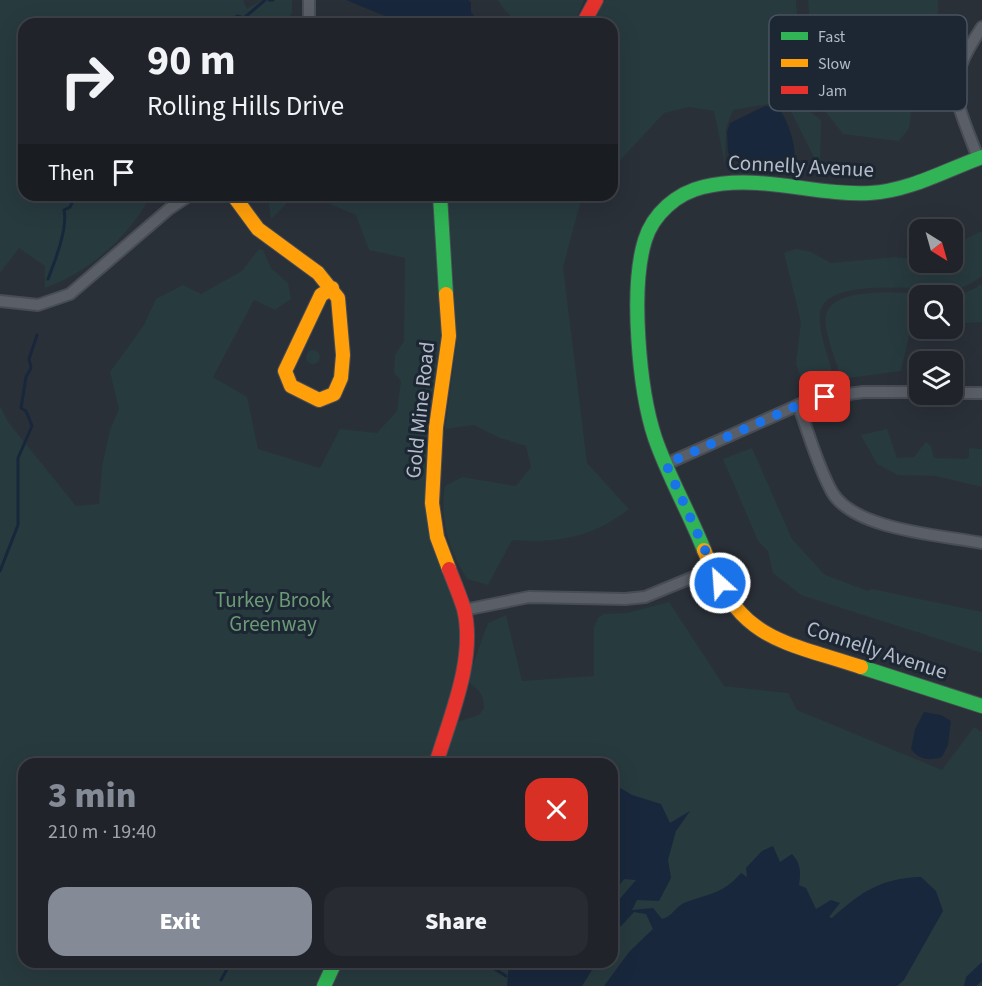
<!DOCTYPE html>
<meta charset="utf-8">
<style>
:root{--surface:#20242a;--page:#282c32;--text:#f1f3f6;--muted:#a2a4a8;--line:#3d4147;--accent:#848b96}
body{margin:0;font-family:"Source Sans 3",sans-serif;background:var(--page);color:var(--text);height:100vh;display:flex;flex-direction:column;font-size:22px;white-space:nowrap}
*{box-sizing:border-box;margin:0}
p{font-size:20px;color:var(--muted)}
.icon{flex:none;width:33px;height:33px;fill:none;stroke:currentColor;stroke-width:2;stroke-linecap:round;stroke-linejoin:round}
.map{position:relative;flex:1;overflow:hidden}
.sheet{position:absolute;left:18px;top:758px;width:600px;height:210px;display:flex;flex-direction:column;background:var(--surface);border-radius:18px;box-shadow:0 6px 24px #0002,0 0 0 2px var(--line)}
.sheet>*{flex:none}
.top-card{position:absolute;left:18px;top:18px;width:600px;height:183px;border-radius:18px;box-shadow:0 6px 24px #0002,0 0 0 2px var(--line);background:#20242a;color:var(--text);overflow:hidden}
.needle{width:39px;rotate:143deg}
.buttons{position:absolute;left:909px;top:219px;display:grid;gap:12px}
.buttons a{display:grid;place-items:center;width:54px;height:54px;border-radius:12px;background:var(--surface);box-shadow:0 6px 24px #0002,0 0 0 2px var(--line);font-size:30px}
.pin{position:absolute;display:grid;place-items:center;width:51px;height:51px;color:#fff;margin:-26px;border-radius:12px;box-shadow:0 3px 9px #0006}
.me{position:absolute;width:66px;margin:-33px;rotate:334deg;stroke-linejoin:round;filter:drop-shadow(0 0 4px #0008)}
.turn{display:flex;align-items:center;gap:21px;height:126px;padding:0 30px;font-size:27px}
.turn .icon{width:78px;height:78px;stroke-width:2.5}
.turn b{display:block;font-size:42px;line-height:51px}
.then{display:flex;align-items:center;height:57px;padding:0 30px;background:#0003;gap:12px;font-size:22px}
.round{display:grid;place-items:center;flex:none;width:63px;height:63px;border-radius:18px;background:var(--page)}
.overview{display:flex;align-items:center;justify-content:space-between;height:102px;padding:0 30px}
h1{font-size:36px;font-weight:800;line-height:45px;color:var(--accent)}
.action{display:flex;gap:12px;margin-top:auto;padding:12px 30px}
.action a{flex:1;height:69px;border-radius:18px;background:var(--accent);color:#fff;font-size:24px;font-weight:800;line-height:69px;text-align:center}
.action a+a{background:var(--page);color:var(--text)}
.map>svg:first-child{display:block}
</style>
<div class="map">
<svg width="982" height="986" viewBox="0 0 982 986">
<rect width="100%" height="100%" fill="#2a3038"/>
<g fill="#273a3e">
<path d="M0,0H243L247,9L262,0H292V12L287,24H24V195H151C130,236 88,273 45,288V266L19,248L0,273Z"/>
<path d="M498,0H584L574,24C540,24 517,33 498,0Z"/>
<path d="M605,0H796L798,32L792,36L803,82L805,108L821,120L820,169L786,101L733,110L726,128L725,165L714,111L689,107L664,113L612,169V24H592Z"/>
<path d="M808,0H938V13L918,34L908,76L884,90L911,113L909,128L899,141L843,134L822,107V80L834,74V50L824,36L811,40Z"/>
<path d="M263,195H295L271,219L268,198Z"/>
<path d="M309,195H432L445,337L428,423L429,496L459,610L460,650L457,672L432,763L24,764V962H327L316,986H0V406L8,422L76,506L99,504L102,467L110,430L119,409L110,372L144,325L156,299L183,285L201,294L242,271L259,249L263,250L271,268L288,283L291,299L275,310L254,300L213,377L247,397L258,449L320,468L340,429L377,433L397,411L401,381L394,373L395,355L404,341L405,258L369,250L356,215Z"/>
<path d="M448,195H588L580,204L563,267L587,463L629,509C594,537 556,544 512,540L488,585L467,579C449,550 439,520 445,486L462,477L516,486L531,467L526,446L500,438L474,425L445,429L457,340Z"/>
<path d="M982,231V276C973,283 964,288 953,289C926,291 823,275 820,314C818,336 831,360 834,382L805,389L796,364L801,322L784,253L796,249L811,252L831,263L896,257L919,260L920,262H952L953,245Z"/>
<path d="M982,284V322L953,324L952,296H920L919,326L911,327L901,371L841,379C837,362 823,331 826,316C832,279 931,298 956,294C966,293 974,289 982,284Z"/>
<circle cx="313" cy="357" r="7"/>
<path d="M887,429L897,458L914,457L926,442L931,446L934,458L966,459L969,457V448L982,449V487L936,476L898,475L877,464L861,435Z"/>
<path d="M752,448L792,539L825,575L868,591L872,589L982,612V653L801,595L773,573L768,551L758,541L723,459Z"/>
<path d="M669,602L724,686L788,693L797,710L942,770L974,727L982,732V986H328L340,962H612V764L443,763L454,723L479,715L484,708C484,694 478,689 467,681L488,623L506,615L522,681L594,676V627L598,618L604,614L627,613Z"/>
</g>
<g fill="#19273c">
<path d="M346,0H468L471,2V12L480,24H404Z"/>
<path d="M765,106L777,107C787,115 801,156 791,165L736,161L728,153L727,132L730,123Z"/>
<path d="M924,712L941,715L951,721L948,745L942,757C930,761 919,760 911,749L915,729Z"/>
<path d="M612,783L632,795L661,804L670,823L690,811L676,831L668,860L671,878L659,901L637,900L632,910L653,908L662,919C673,916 674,908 684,903C709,893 722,895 741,873L747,877L746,868L762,851L773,846L780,862L792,854C801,864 801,872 799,885L806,888L816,909L831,900L840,903L829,917L832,918C861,892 881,878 921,877L936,891L943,911L904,980L897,986H604L629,952L653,929L646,914L634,912L621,926L612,928V908L636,880L624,879L612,895Z"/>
<path d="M509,962H597L582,986H507Z"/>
<path d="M982,962V981L976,986H964L966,977Z"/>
</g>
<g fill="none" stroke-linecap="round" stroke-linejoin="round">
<g stroke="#19273c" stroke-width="3">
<path d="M269,0H273"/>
<path d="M202,24L209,22L214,24"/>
<path d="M229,24L237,16L244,18L265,0"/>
<path d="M20,56L24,62"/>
<path d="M48,279C55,261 68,228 64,210L70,207L76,195"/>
<path d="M0,571L18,525V458L32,426L26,411L21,408L26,377L31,368L29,359L37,335"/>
<path d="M239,962H240"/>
<path d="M484,962L506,976"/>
<path d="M221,980L231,962"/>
</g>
<defs>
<g id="street">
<path d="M309,24V0"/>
<path d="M978,158C955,96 943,86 982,27"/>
<path d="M0,301L38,305L70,294L169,209L190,195"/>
<path d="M952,393H982"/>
<path d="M798,405C809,433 817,465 832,492C854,530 941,535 982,543"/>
<path d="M666,464L812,399L863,392H920"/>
<path d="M464,610L529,597L625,599L645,597L713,569"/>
</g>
<g id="fast">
<path d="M440,195L446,294"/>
<path d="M704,550C689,512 668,476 655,438C639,390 630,288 645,240C653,214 677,193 703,187C758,173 815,196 870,193C909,191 946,170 982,157"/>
<path d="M861,667L982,706"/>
<path d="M324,986L335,962"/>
</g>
<g id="slow">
<path d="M233,195L258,229L318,273L338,298L343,355L341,378L334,394L319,400L291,386L285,371L321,295L332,288"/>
<path d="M446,294L449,336L436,427L432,503L437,537L449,569"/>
<path d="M704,550C741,641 776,639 861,667"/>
</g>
<g id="jam">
<path d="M583,24L596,0"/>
<path d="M436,764C450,717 476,659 464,609C460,596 454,582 449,569"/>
</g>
</defs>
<use href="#street" stroke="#484c55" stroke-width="14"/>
<use href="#fast" stroke="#484c55" stroke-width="16"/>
<use href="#slow" stroke="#484c55" stroke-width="16"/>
<use href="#jam" stroke="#484c55" stroke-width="16"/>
<use href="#street" stroke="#5a5e66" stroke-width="10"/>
<use href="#fast" stroke="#30b455" stroke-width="14"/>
<use href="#slow" stroke="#ff9f0a" stroke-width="14"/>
<use href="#jam" stroke="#e5322d" stroke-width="14"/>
</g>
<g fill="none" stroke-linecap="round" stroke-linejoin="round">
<path stroke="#1a73e8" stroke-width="10" stroke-dasharray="0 18" d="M720,583L666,464L812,399L825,397"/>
</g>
<g text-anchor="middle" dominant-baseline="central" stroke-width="6" stroke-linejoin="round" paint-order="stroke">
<g font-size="21" fill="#b4bcc9" stroke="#1d2633">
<text transform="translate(801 166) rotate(3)">Connelly Avenue</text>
<text transform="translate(420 410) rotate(-84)">Gold Mine Road</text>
<text transform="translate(877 650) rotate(18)">Connelly Avenue</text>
</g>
<g font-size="21" fill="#6b9a76" stroke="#1d2633">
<text x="273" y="600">Turkey Brook<tspan x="273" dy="24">Greenway</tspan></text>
</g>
</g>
<rect x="769" y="15" width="198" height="96" rx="9" fill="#1d2633" stroke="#4a5360" stroke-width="1.5"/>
<rect x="781" y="32" width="27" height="8" fill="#30b455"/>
<rect x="781" y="59" width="27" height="8" fill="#ff9f0a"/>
<rect x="781" y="86" width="27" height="8" fill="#e5322d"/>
<g font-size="16" fill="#b4bcc9">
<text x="818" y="42">Fast</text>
<text x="818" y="69">Slow</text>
<text x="818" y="96">Jam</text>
</g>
</svg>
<div class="buttons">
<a><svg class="needle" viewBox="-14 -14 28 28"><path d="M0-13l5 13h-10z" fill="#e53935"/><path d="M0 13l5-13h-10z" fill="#a2a4a8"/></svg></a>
<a><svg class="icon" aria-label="search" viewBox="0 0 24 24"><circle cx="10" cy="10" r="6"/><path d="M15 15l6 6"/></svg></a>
<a><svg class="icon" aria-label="layers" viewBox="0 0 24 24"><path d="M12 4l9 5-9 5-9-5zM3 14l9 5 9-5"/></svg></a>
</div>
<div class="pin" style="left:825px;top:397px;background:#d93025"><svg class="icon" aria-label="arrive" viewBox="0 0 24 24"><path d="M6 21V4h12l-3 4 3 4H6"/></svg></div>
<svg class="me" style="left:720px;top:583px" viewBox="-20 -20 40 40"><circle r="17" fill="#1a73e8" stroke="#fff" stroke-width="3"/><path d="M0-11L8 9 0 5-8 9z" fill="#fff"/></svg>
<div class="top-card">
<div class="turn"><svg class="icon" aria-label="right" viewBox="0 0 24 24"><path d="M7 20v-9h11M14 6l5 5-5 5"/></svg><div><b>90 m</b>Rolling Hills Drive</div></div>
<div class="then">Then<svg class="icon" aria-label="arrive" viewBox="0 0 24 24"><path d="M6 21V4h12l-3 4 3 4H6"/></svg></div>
</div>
<section class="sheet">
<div class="overview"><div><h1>3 min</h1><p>210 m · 19:40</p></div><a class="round" style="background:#d93025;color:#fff"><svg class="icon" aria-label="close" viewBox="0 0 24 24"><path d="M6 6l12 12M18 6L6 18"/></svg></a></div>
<div class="action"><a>Exit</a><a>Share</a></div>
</section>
</div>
